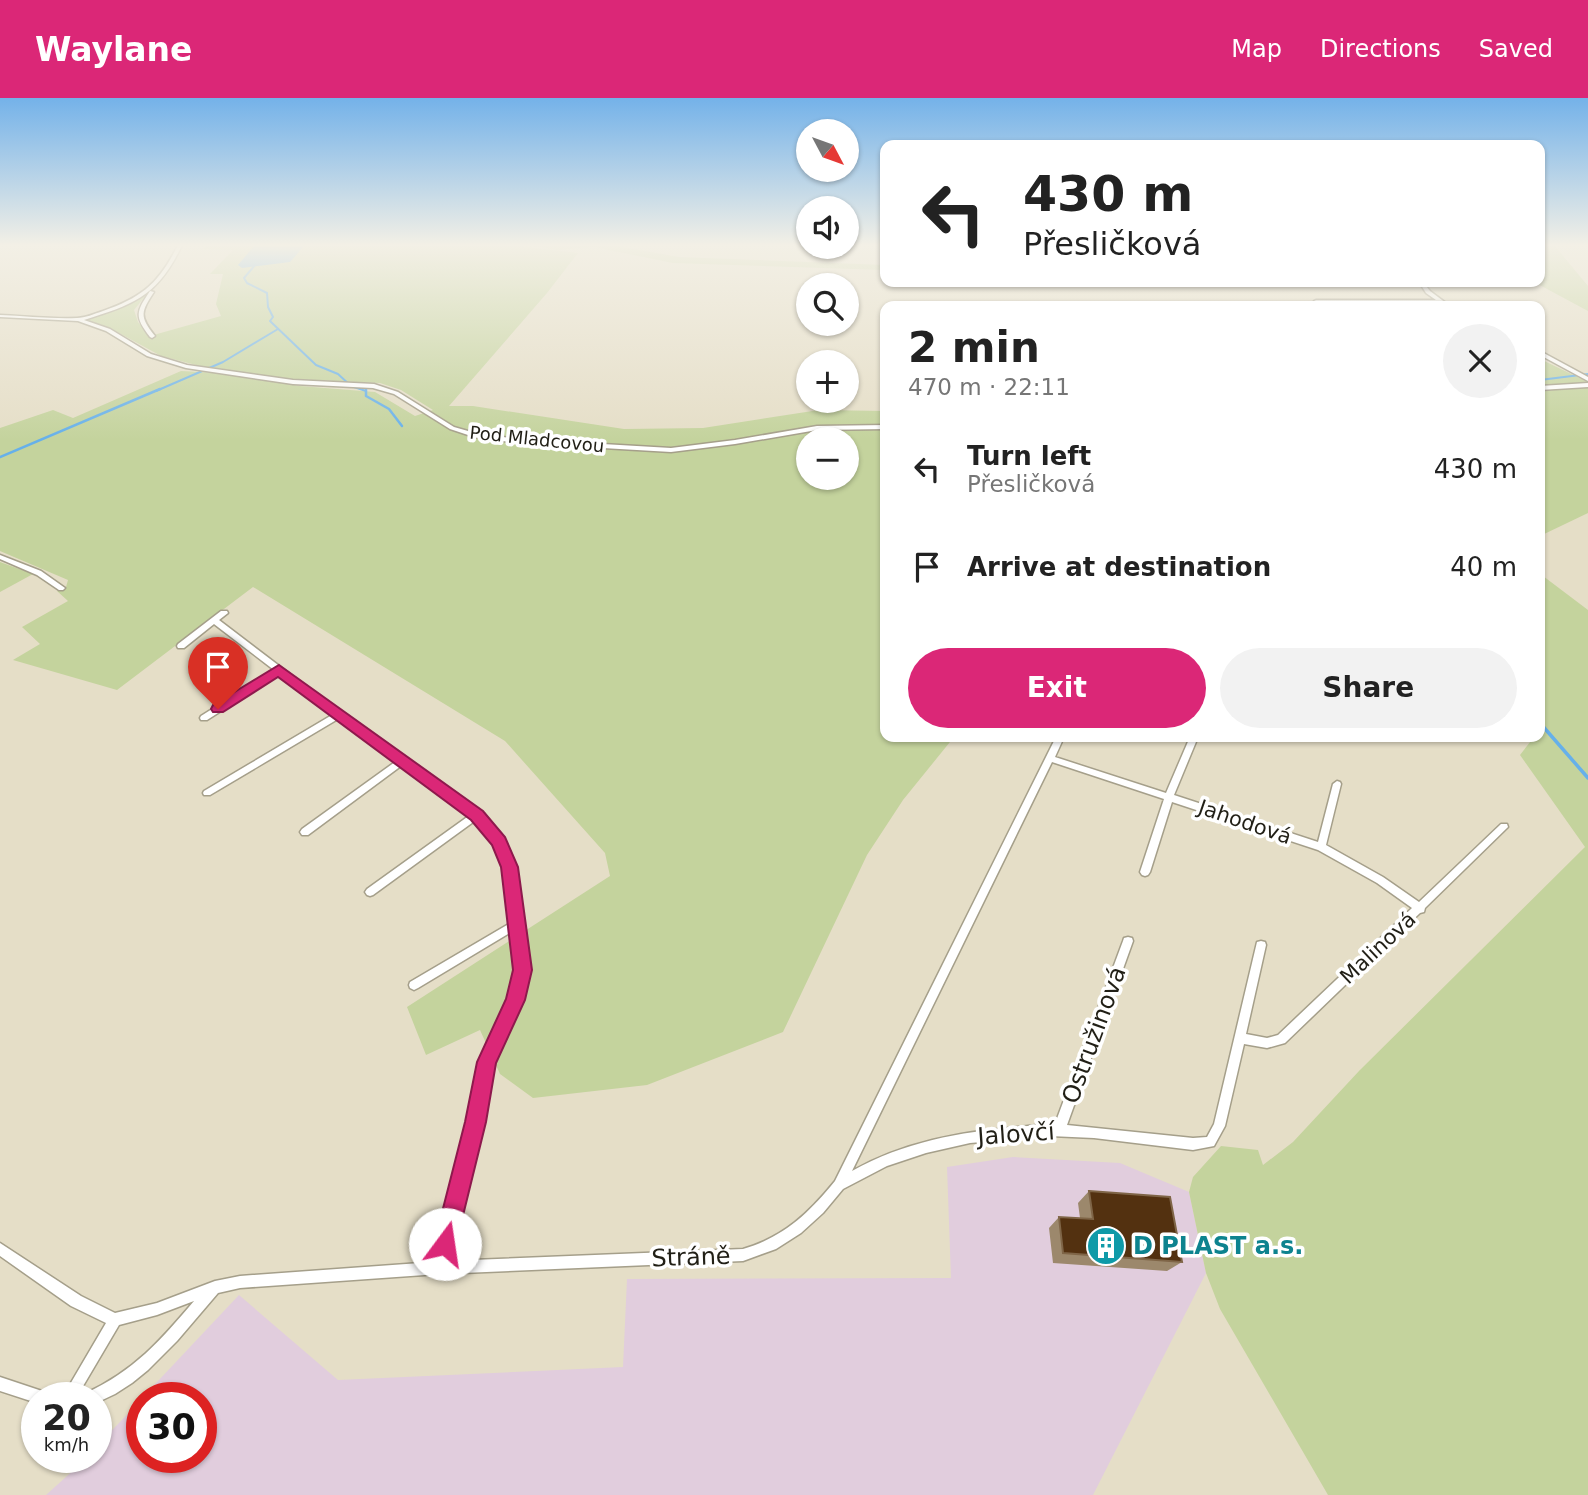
<!DOCTYPE html>
<meta charset="utf-8">
<style>
:root{--surface:#fff;--page:#f2f2f2;--text:#222;--muted:#767676;--accent:#db2777}
body{margin:0;font-family:"DejaVu Sans",sans-serif;background:var(--page);color:var(--text);height:100vh;display:flex;flex-direction:column;font-size:26px;white-space:nowrap}
*{box-sizing:border-box;margin:0}
p{font-size:23px;color:var(--muted)}
.icon{flex:none;width:38px;height:38px;fill:none;stroke:currentColor;stroke-width:2;stroke-linecap:round;stroke-linejoin:round}
.map{position:relative;flex:1;overflow:hidden}
.sheet{position:absolute;left:880px;top:203px;width:665px;height:441px;display:flex;flex-direction:column;background:var(--surface);border-radius:14px;box-shadow:0 2px 5px #0004}
.sheet>*{flex:none}
.banner{position:absolute;left:880px;top:42px;width:665px;height:147px;border-radius:14px;box-shadow:0 2px 5px #0004;background:#fff;color:var(--text);overflow:hidden}
.needle{width:46px;rotate:131deg}
.controls{position:absolute;left:796px;top:21px;display:grid;gap:14px}
.controls a{display:grid;place-items:center;width:63px;height:63px;border-radius:50%;background:var(--surface);box-shadow:0 2px 5px #0004;font-size:35px}
.speed{position:absolute;left:21px;top:1284px;display:flex;gap:14px;font-size:35px;font-weight:700;text-align:center}
.speed>*{display:grid;place-content:center;width:91px;height:91px;border-radius:50%;background:var(--surface);box-shadow:0 2px 5px #0004;line-height:1}
.speed small{font-size:18px;font-weight:400}
.speed .limit{border:10px solid #d22;background:#fff;color:#111}
.pin{position:absolute;display:grid;place-items:center;width:60px;height:60px;color:#fff;margin:-72px -30px;border-radius:50% 50% 50% 0;rotate:-45deg;box-shadow:0 0 7px #0007}
.pin .icon{rotate:45deg}
.me{position:absolute;width:77px;margin:-38px;rotate:14deg;stroke-linejoin:round;filter:drop-shadow(0 0 5px #0008)}
.turn{display:flex;align-items:center;gap:24px;height:147px;padding:0 28px;font-size:32px}
.turn .icon{width:91px;height:91px;stroke-width:2.5}
.turn b{display:block;font-size:49px;line-height:60px}
.round{display:grid;place-items:center;flex:none;width:74px;height:74px;border-radius:37px;background:var(--page)}
.overview{display:flex;align-items:center;justify-content:space-between;height:119px;padding:0 28px}
h1{font-size:42px;font-weight:700;line-height:52px}
.primary-button{display:flex;gap:14px;margin-top:auto;padding:14px 28px}
.primary-button a{flex:1;height:80px;border-radius:42px;background:var(--accent);color:#fff;font-size:28px;font-weight:700;line-height:80px;text-align:center}
.primary-button a+a{background:var(--page);color:var(--text)}
ul{padding:0;list-style:none}
li{display:flex;align-items:center;gap:21px;height:98px;padding:0 28px}
li div{flex:1}
li b{display:block;font-size:26px}
li em{font-style:normal}
header{display:flex;align-items:center;gap:42px;box-sizing:border-box;height:98px;padding:0 35px;background:var(--accent);color:#fff}
header strong{font-size:33px}
nav{display:flex;gap:38px;margin-inline-start:auto;font-size:24px}
.map>svg:first-child{display:block}
</style>
<header>
<strong>Waylane</strong>
<nav><a>Map</a><a>Directions</a><a>Saved</a></nav>
</header>
<div class="map">
<svg width="1588" height="1397" viewBox="0 0 1588 1397">
<rect width="100%" height="100%" fill="#e5dec7"/>
<path fill="#e1cddd" d="M1013,1059L1120,1065L1189,1094L1206,1175L1093,1397H46L87,1360H96V1349L142,1301V1360H201V1300H142L239,1197L338,1282L623,1269L627,1181L951,1180L947,1069Z"/>
<g fill="#c4d39d" fill-rule="evenodd">
<path d="M208,147H509L578,155L547,195L449,308H473L624,331L703,330L819,312L885,313L886,639H954L903,702L867,757L783,934L647,987L533,1000L500,976L480,932L426,957L407,909L610,778L605,755L505,643L253,489L117,592L13,562L40,546L22,529L68,503L57,493L66,489L68,482L0,453V330L53,312L73,320L181,273L220,275L300,288L375,294L415,318L433,312L401,292L380,285L288,281L204,269L161,258L110,230L87,222L147,196L134,212L138,224L150,238L221,218L216,206L223,176H210L233,152L202,151ZM808,341H847V380H808Z"/>
<path d="M526,147H611L679,159L885,167V172L673,165L594,149L557,152Z"/>
<path d="M1540,147H1554L1588,188V213L1534,184H1540Z"/>
<path d="M1540,261L1588,284V415L1540,438Z"/>
<path d="M0,464L33,476L0,494Z"/>
<path d="M1540,467L1543,478L1588,512V1397H1328L1220,1211L1206,1175L1189,1094L1193,1079L1221,1048L1258,1052L1263,1067L1293,1044L1359,973L1585,749L1520,657L1534,639H1540Z"/>
</g>
<path fill="#66b0ea" d="M255,147H305L290,164L242,170L238,167Z"/>
<g fill="none" stroke-linecap="round" stroke-linejoin="round">
<g stroke="#66b0ea" stroke-width="2">
<path d="M256,166L244,180L247,185L267,195L268,209L273,219L270,223L316,267L338,276L351,288L366,293"/>
<path d="M1540,282L1588,276"/>
<path d="M156,293L223,264L278,231"/>
</g>
<g stroke="#66b0ea" stroke-width="2.5">
<path d="M366,291V298L389,311L402,328"/>
<path d="M0,359L160,291"/>
</g>
<path stroke="#66b0ea" stroke-width="3.5" d="M1540,625L1588,680"/>
<defs>
<g id="minor">
<path d="M178,147H182C158,198 135,206 84,222L110,231L151,256L187,267L293,282L374,286L398,294L454,329L475,335L517,341L671,350L735,342L817,328L886,327V331L817,332L735,346L671,354L517,345L474,339L450,331L394,296L373,290L293,286L186,270L147,258L106,233L78,223L0,219V217C25,218 51,221 77,220C85,220 94,216 103,213C143,199 159,185 178,147Z"/>
<path d="M1419,184H1423L1430,193L1450,208H1445L1440,204H1316L1314,203L1316,202H1436L1426,195Z"/>
<path d="M150,193L154,194C141,214 139,218 155,238L152,240L150,239C134,218 136,214 150,193Z"/>
<path d="M1540,253L1588,279V283L1540,257Z"/>
<path d="M1588,285V289L1540,292V288Z"/>
<path d="M0,457L41,473L65,490L63,492H59L37,477L0,461Z"/>
<path d="M221,513H227L228,515L219,522L378,643L480,715L502,741L515,769L528,872L521,902L491,965L482,1024L447,1163L743,1151C784,1139 809,1115 835,1083L1056,639H1064L1055,659L1166,695L1190,639H1198L1174,697L1318,744L1333,686L1337,683L1340,684L1341,686L1326,747L1383,779L1419,804L1501,726H1507L1508,729L1425,810L1424,814L1420,815L1285,945L1267,950L1244,946L1225,1028L1214,1048L1193,1052L1094,1040L1050,1038L970,1045L926,1055L887,1068L843,1091L823,1115L801,1135L776,1151L743,1163L439,1176L240,1190L218,1195L177,1243L148,1272L132,1285L115,1296L96,1305V1300H84L86,1295C134,1273 161,1242 194,1203L157,1217L119,1227L76,1300H62L106,1225L71,1208L0,1158V1145L81,1198L115,1215L157,1205L215,1183L240,1178L434,1164L470,1024L481,964L511,901L518,872L513,833L418,890L414,892L410,890L409,887L410,884L512,824L505,769L495,746L476,722L373,797L370,798L367,797L365,794L367,791L470,717L401,668L308,737H302L300,734L302,731L395,664L338,621L210,697H204L203,695L204,693L332,617L279,576L207,622H201L200,620L201,618L274,572L214,526L184,550H178L177,548L178,546ZM1052,664L1164,701L1140,774L1142,777L1145,778L1148,777L1150,774L1172,704L1318,752L1377,785L1412,810L1278,937L1267,940L1246,936L1266,847L1265,844L1261,843L1257,844L1214,1026L1207,1039L1193,1040L1067,1027L1133,843L1132,840L1128,839L1124,840L1123,843L1055,1026C1043,1026 1030,1028 1018,1029C959,1034 904,1044 852,1073Z"/>
<path d="M0,1279L48,1295L50,1300H37V1305L0,1293Z"/>
</g>
</defs>
<use href="#minor" stroke="#a59f8a" stroke-width="3"/>
<use href="#minor" fill="#fff" fill-rule="evenodd"/>
</g>
<path fill="#9c886c" d="M1089,1093L1182,1164L1167,1173L1053,1165L1049,1130L1059,1119L1080,1120L1078,1105Z"/>
<path fill="#533110" stroke="#7f6547" stroke-width="2" d="M1089,1093L1170,1099L1182,1164L1063,1155L1059,1119L1093,1121Z"/>
<linearGradient id="sky" x2="0" y2="1"><stop stop-color="#74b2e9"/><stop offset="0.43" stop-color="#f3f0e6"/><stop offset="1" stop-color="#f3f0e6" stop-opacity="0"/></linearGradient>
<rect width="1588" height="342" fill="url(#sky)"/>
<path fill="#db2777" stroke="#8e194d" stroke-width="2" d="M279,567L483,713L505,739L518,769L532,872L525,902L496,965L486,1024L456,1146L453,1154L445,1157L437,1154L434,1146L465,1024L477,964L506,901L513,872L501,769L492,747L471,722L278,579L223,614H213L211,611L213,607Z"/>
<defs>
<symbol id="building-disc" viewBox="-11 -11 22 22"><circle r="9.5" fill="#0f9aa8" stroke="#fff"/><path d="M-4-6H4V6H1V3H-1V6H-4ZM-2.5-4.3h1.7v1.8h-1.7ZM.8-4.3h1.7v1.8H.8ZM-2.5-1h1.7V.8h-1.7ZM.8-1h1.7V.8H.8Z" fill="#fff"/></symbol>
</defs>
<g fill-rule="evenodd">
<use href="#building-disc" x="1084" y="1126" width="44" height="44"/>
</g>
<g text-anchor="middle" dominant-baseline="central" stroke-width="7" stroke-linejoin="round" paint-order="stroke">
<g font-size="18" fill="#211f16" stroke="#fff">
<text transform="translate(537 341) rotate(6)">Pod Mladcovou</text>
</g>
<g font-size="21" fill="#211f16" stroke="#fff">
<text transform="translate(1245 724) rotate(19)">Jahodová</text>
<text transform="translate(1378 850) rotate(-43)">Malinová</text>
</g>
<g font-size="24" fill="#211f16" stroke="#fff">
<text transform="translate(1094 937) rotate(-70)">Ostružinová</text>
<text transform="translate(1016 1036) rotate(-4)">Jalovčí</text>
<text transform="translate(691 1159) rotate(-2)">Stráně</text>
</g>
<g font-size="24" font-weight="bold" fill="#0d838f" stroke="#fff" text-anchor="start">
<text x="1133" y="1148">D PLAST a.s.</text>
</g>
</g>
</svg>
<div class="controls">
<a><svg class="needle" viewBox="-14 -14 28 28"><path d="M0-13l5 13h-10z" fill="#e53935"/><path d="M0 13l5-13h-10z" fill="#767676"/></svg></a>
<a><svg class="icon" aria-label="sound" viewBox="0 0 24 24"><path d="M4 9h4l5-4v14l-5-4H4zM17 9q2 3 0 6"/></svg></a>
<a><svg class="icon" aria-label="search" viewBox="0 0 24 24"><circle cx="10" cy="10" r="6"/><path d="M15 15l6 6"/></svg></a>
<a>+</a>
<a>−</a>
</div>
<div class="speed"><div>20<small>km/h</small></div><div class="limit">30</div></div>
<div class="pin" style="left:218px;top:611px;background:#d93025"><svg class="icon" aria-label="arrive" viewBox="0 0 24 24"><path d="M6 21V4h12l-3 4 3 4H6"/></svg></div>
<svg class="me" style="left:445px;top:1146px" viewBox="-20 -20 40 40"><circle r="19" fill="#fff"/><path d="M0-13L10 11 0 6-10 11z" fill="#db2777"/></svg>
<div class="banner">
<div class="turn"><svg class="icon" aria-label="left" viewBox="0 0 24 24"><path d="M17 20v-9H6M10 6l-5 5 5 5"/></svg><div><b>430 m</b>Přesličková</div></div>
</div>
<section class="sheet">
<div class="overview"><div><h1>2 min</h1><p>470 m · 22:11</p></div><a class="round"><svg class="icon" aria-label="close" viewBox="0 0 24 24"><path d="M6 6l12 12M18 6L6 18"/></svg></a></div>
<ul>
<li><svg class="icon" aria-label="left" viewBox="0 0 24 24"><path d="M17 20v-9H6M10 6l-5 5 5 5"/></svg><div><b>Turn left</b><p>Přesličková</p></div><em>430 m</em></li>
<li><svg class="icon" aria-label="arrive" viewBox="0 0 24 24"><path d="M6 21V4h12l-3 4 3 4H6"/></svg><div><b>Arrive at destination</b></div><em>40 m</em></li>
</ul>
<div class="primary-button"><a>Exit</a><a>Share</a></div>
</section>
</div>
